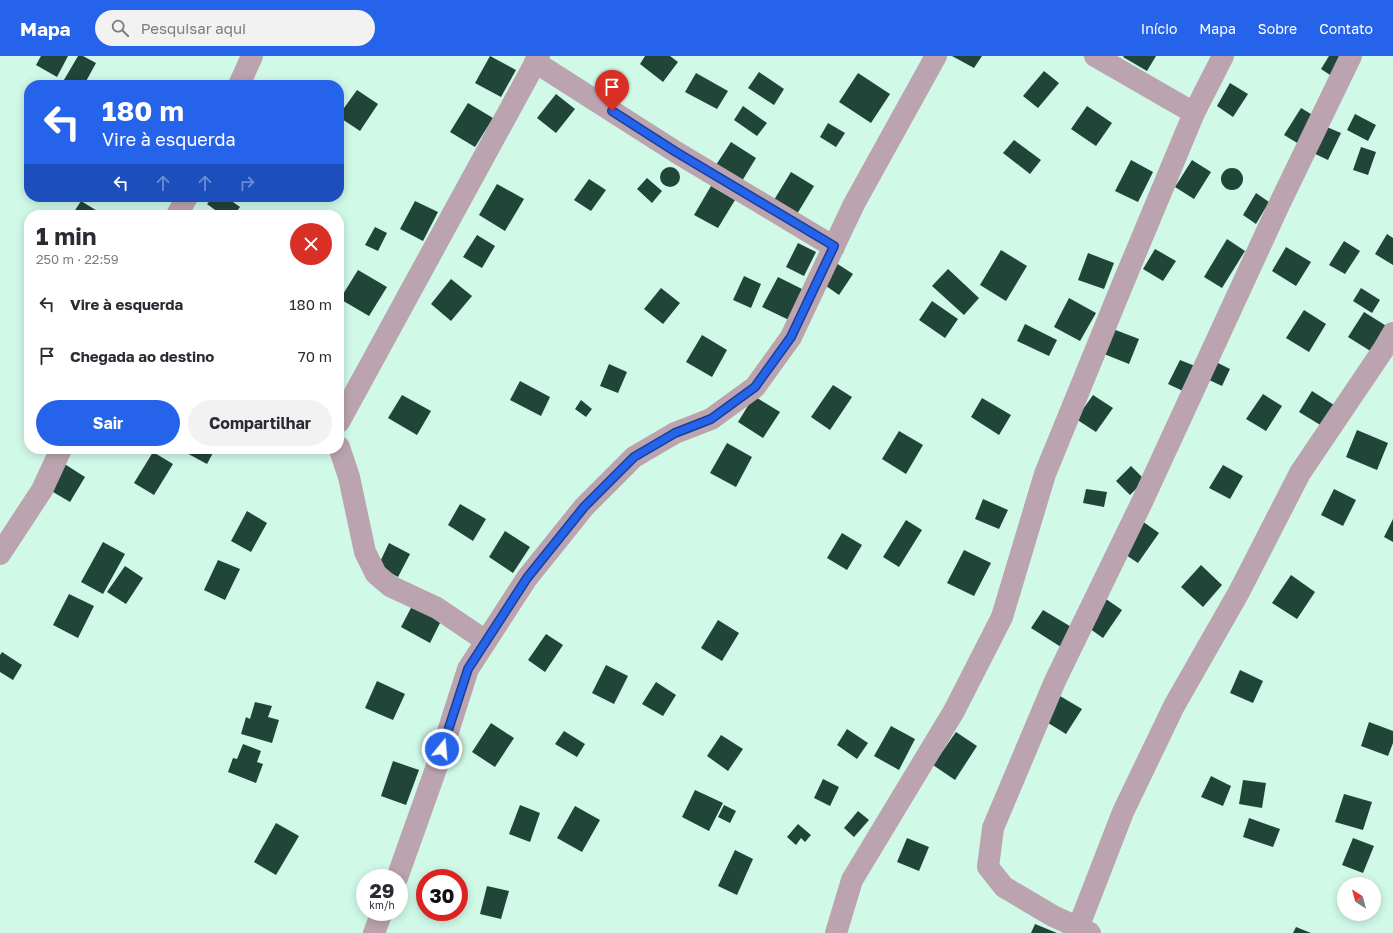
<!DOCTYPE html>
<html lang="pt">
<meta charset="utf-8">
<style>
:root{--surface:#fff;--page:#f2f2f3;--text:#2b2b33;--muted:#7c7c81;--accent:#2563eb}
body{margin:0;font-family:"Golos Text",sans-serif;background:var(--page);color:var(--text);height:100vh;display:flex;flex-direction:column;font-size:15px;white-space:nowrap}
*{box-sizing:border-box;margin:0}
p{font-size:13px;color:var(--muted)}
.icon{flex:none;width:22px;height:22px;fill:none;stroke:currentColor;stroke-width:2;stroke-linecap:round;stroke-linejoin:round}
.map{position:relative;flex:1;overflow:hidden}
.details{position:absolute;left:24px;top:154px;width:320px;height:244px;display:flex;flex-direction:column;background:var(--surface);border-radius:16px;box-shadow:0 2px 10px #0003}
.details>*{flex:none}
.banner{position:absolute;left:24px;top:24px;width:320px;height:122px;border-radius:16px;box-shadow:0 2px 10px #0003;background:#2563eb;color:#fff;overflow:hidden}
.needle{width:26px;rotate:324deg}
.controls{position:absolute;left:1337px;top:821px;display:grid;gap:8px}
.controls a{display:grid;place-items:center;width:44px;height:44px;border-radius:50%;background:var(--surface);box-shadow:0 2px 10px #0003;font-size:20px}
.speed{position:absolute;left:356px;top:813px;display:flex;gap:8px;font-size:20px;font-weight:700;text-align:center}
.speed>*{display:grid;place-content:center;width:52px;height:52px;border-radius:50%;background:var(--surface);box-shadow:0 2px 10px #0003;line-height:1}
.speed small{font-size:10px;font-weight:400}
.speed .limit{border:6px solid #d22;background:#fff;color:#111}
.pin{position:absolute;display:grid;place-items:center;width:34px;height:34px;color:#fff;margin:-41px -17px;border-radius:50% 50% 50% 0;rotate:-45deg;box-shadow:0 0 4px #0007}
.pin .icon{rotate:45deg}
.me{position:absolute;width:44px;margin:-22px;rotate:17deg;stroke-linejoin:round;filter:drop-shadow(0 0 3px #0008)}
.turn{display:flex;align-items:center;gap:14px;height:84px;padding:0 12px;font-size:18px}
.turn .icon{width:52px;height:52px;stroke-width:2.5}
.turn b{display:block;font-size:28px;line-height:34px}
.lanes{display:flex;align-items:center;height:38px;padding:0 12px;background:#0003;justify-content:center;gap:20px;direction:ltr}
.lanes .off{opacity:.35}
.round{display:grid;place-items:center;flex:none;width:42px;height:42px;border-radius:21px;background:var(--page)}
.overview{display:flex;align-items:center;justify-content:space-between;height:68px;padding:0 12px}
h1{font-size:24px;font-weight:700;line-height:30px}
.action{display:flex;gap:8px;margin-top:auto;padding:8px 12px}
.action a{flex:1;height:46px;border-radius:24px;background:var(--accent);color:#fff;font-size:16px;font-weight:700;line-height:46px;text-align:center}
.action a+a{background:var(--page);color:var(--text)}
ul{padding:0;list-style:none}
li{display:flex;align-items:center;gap:12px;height:52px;padding:0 12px}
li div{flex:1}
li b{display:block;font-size:15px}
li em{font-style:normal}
header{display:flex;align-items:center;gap:24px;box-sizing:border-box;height:56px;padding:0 20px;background:var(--accent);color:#fff}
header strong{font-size:19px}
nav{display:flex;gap:22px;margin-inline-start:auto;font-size:14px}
.search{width:280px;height:36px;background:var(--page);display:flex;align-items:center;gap:10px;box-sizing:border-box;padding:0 14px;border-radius:22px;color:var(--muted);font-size:15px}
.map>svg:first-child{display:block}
</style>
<header>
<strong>Mapa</strong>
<div class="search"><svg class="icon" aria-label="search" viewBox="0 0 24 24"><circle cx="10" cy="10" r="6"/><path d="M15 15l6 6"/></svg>Pesquisar aqui</div>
<nav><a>Início</a><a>Mapa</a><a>Sobre</a><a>Contato</a></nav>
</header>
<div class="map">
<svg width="1393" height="877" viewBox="0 0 1393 877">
<rect width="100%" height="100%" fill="#d0f9e8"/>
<g fill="#224539">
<path d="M41,0H68L57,21L36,9Z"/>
<path d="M78,0H83L96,7L84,29H61Z"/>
<path d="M490,0L516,14L501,41L475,27Z"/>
<path d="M645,0H670L678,6L663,26L640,8Z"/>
<path d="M952,0H982L974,12Z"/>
<path d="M1124,0H1156L1147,15L1123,1Z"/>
<path d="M1329,0H1343L1330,19L1321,13Z"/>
<path d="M1044,15L1059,27L1038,52L1023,40Z"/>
<path d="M759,16L784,33L774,49L748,32Z"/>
<path d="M696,17L728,35L717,53L685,36Z"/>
<path d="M858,17L890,38L871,67L839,46Z"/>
<path d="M1230,27L1248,38L1233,61L1217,50Z"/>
<path d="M357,34L378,48L360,75L339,61V59Z"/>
<path d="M556,38L575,53L556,77L537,62Z"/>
<path d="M468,47L493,62L475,91L450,76Z"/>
<path d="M743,50L767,67L757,80L734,64Z"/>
<path d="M1087,50L1112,67L1096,90L1071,73Z"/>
<path d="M1301,52L1316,61L1299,88L1284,79Z"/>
<path d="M1355,58L1376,69L1368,85L1347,74Z"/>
<path d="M828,67L845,77L836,91L820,81Z"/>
<path d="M1322,69L1341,77L1328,104L1309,95Z"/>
<path d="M1014,84L1041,104L1030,118L1003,97Z"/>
<path d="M731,86L756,102L742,125L716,109Z"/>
<path d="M1361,91L1376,96L1368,119L1353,114Z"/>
<path d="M1131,104L1153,116L1138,146L1115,135Z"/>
<path d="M1192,104L1211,116L1194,143L1175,131Z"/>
<circle cx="670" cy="121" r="10"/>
<circle cx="1232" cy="123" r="11"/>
<path d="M791,116L814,130L797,158L774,144Z"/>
<path d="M647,122L662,135L652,147L637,133Z"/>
<path d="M589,123L606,134L591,155L574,144Z"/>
<path d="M497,128L524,143L505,175L479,159Z"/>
<path d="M711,130L735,144L718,172L694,159Z"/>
<path d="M1256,137L1269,146L1256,168L1243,159Z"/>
<path d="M213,141H226L240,151L234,159H222L207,148Z"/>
<path d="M81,145L104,159H72Z"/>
<path d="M415,145L438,156L423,185L400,173Z"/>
<path d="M375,171L387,177L378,195L365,189Z"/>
<path d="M1387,178L1393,182V209L1375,198Z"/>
<path d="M477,179L495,190L482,212L463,201Z"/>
<path d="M1227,183L1245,195L1222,232L1204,221Z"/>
<path d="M1344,185L1360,195L1345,218L1329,209Z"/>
<path d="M798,187L816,196L804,220L786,211Z"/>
<path d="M1286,191L1311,206L1296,230L1272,215Z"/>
<path d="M1155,193L1176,205L1163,225L1143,213Z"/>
<path d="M1001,194L1027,210L1006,245L980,229Z"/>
<path d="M1088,197L1114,207L1104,233L1078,224Z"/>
<path d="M833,205L853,218L839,239L819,225Z"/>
<path d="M948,213L979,242L964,259L932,230Z"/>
<path d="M358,214L387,231L369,260L340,243Z"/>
<path d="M744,220L761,228L751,252L733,244Z"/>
<path d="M778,221L806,235L791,265L762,251Z"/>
<path d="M451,223L472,240L451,265L431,248Z"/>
<path d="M661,232L680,247L663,268L644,253Z"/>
<path d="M1361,232L1380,244L1372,257L1353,245Z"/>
<path d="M1069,242L1096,257L1080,285L1054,271Z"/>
<path d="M932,245L958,263L945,282L919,264Z"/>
<path d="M1304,254L1326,268L1309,296L1286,282Z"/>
<path d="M1364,256L1388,271L1372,296L1348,281Z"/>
<path d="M1025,268L1057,284L1049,300L1017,285Z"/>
<path d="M1113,273L1139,283L1129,308L1104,298Z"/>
<path d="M702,279L727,294L712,321L686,306Z"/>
<path d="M1180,304L1195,310L1183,335L1168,328Z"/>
<path d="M1216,306L1230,313L1222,330L1207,323Z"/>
<path d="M609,308L627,316L618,337L600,330Z"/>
<path d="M520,325L550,341L541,360L510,344Z"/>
<path d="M833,329L852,341L830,374L811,361Z"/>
<path d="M1312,335L1334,349L1322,370L1299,356Z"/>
<path d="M1263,338L1282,350L1266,375L1246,363Z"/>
<path d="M402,339L431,355L417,379L388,362Z"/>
<path d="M1093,339L1113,352L1096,376L1076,363Z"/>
<path d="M754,340L780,356L763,382L738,366Z"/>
<path d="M982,342L1011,359L999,379L971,361Z"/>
<path d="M581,344L592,353L586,361L575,353Z"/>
<path d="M1357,374L1388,387L1377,414L1346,401Z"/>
<path d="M899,375L923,389L906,418L882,403Z"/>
<path d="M727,387L752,401L736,431L710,417Z"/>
<path d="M182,393H215L207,408L181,394Z"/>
<path d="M153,396L173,408L154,439L134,427Z"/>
<path d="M63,407L85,421L70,446L48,433Z"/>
<path d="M1223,409L1243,420L1230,443L1209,432Z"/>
<path d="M1131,410L1145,424L1130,439L1116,425Z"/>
<path d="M1086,433L1107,436L1104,451L1083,447Z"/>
<path d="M1334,433L1356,444L1343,470L1321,459Z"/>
<path d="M983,443L1008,454L999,473L975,463Z"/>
<path d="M460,448L486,463L473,485L448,469Z"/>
<path d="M247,455L267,467L251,496L231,485Z"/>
<path d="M1393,463V486L1384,481Z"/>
<path d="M906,464L922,474L899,511L883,501Z"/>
<path d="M1142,465L1159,477L1138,507L1120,495Z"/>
<path d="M505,475L530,491L513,517L489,501Z"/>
<path d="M842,477L862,489L847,514L827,502Z"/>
<path d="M103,486L125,498L103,538L81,526Z"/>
<path d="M389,487L410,498L398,521L378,510Z"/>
<path d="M964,494L991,507L974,540L947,527Z"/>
<path d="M218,504L240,513L225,544L204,534Z"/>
<path d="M1201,509L1222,529L1203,551L1181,531Z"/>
<path d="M125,510L143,522L126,548L107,536Z"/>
<path d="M1291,519L1315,536L1297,563L1272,547Z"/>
<path d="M69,538L94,550L78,582L53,569Z"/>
<path d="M1106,543L1122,554L1103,582L1086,570Z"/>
<path d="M412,550L441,565L430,587L401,571Z"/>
<path d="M1043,554L1073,572L1061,591L1031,572Z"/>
<path d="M718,564L739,577L722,605L701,592Z"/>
<path d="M546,578L563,589L545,616L528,604Z"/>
<path d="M2,596L22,609L13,624L0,616V599Z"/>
<path d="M606,609L628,620L614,648L592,637Z"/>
<path d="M1240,614L1263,625L1253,647L1230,637Z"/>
<path d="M377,625L405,638L393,664L365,652Z"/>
<path d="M656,626L676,639L663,660L642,648Z"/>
<path d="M1060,640L1082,653L1066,678L1045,665Z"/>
<path d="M255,646L272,650L268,661L279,664L272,687L241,678L246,661L250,663Z"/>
<path d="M1369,666L1393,675V687L1388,700L1361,690Z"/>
<path d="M491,667L514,682L495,711L472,696Z"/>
<path d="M891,670L915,683L899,714L874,700Z"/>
<path d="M847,673L868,687L857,703L837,689Z"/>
<path d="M564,675L585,688L577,701L555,688Z"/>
<path d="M956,676L977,690L955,724L933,709Z"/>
<path d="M721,679L743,693L728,715L707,700Z"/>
<path d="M243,688L261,695L257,706L263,708L256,727L228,716L233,702L237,703Z"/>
<path d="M393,705L419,714L406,749L381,740Z"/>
<path d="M1211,720L1231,730L1223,750L1201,741Z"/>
<path d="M823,723L839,731L830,750L814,742Z"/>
<path d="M1243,724L1266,727L1262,752L1239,748Z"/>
<path d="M695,734L723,747L709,775L682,761Z"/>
<path d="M1344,738L1372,746L1363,774L1335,766Z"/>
<path d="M520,749L540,757L530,786L509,778Z"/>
<path d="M724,749L736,755L730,767L718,761Z"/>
<path d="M575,750L600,764L582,796L557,782Z"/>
<path d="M858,755L869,764L854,781L844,772Z"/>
<path d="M1249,762L1280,773L1273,791L1243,781Z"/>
<path d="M276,767L299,780L276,819L254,806Z"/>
<path d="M798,768L811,779L805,786L801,782L796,789L787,781Z"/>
<path d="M907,782L929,791L919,815L897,806Z"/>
<path d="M1353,782L1374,790L1363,817L1342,809Z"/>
<path d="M735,794L753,803L737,839L718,830Z"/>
<path d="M487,830L509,835L501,863L480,858Z"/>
<path d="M1035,868L1057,877H1031Z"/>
<path d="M1296,871L1311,877H1293Z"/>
</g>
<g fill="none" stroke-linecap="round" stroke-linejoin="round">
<g stroke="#bba4af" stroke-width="22">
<path d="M1095,0L1194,57"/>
<path d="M535,6L676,96L834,191"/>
<path d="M239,29L252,0"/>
<path d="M177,159L187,141"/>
<path d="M339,366L539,0"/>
<path d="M339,391L349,421L365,496L376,518L390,530L437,552L486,585"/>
<path d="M0,498L42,434L61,393"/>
<path d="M397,822L438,707L468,613L527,522L584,451L634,401L675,377L711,363L755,331L791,281L854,148L936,0"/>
<path d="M1078,872L1123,756L1174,650L1239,536L1300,417L1383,294L1393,277"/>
<path d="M374,877L382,856"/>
<path d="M836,877L852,824L954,655L1002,561L1045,418L1121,232L1194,57L1223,0"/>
<path d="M1090,877L1053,860L1004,831L988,811L993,772L1055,625L1142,446L1279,149L1351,0"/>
</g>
</g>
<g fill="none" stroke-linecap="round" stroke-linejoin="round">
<defs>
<path id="route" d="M442,693L468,613L527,522L584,451L634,401L675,377L711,363L755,331L791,281L834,190L676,96L612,55"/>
</defs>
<use href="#route" stroke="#184099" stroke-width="10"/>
<use href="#route" stroke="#2563eb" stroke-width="7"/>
</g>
</svg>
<div class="controls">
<a><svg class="needle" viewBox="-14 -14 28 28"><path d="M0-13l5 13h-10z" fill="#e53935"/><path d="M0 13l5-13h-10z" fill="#7c7c81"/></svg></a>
</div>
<div class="speed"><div>29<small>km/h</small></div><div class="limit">30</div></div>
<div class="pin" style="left:612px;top:55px;background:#d93025"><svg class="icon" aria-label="arrive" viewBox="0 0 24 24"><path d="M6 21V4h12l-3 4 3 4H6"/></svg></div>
<svg class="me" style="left:442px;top:693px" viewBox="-20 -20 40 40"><circle r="17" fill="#2563eb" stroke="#fff" stroke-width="3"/><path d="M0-11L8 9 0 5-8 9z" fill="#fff"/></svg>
<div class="banner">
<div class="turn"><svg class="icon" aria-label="left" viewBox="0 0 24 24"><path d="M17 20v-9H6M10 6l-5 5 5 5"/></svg><div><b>180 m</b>Vire à esquerda</div></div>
<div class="lanes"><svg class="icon" aria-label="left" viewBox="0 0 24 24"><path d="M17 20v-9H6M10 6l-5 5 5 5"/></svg><svg class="icon off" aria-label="ahead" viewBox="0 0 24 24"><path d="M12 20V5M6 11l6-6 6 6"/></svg><svg class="icon off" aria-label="ahead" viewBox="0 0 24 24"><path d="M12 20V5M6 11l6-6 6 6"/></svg><svg class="icon off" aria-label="right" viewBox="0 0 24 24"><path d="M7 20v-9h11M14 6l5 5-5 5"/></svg></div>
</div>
<section class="details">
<div class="overview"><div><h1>1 min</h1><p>250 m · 22:59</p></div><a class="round" style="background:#d93025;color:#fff"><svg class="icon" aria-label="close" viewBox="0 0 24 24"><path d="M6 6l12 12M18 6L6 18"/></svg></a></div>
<ul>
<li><svg class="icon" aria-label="left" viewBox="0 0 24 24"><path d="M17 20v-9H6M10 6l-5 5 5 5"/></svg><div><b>Vire à esquerda</b></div><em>180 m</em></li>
<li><svg class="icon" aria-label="arrive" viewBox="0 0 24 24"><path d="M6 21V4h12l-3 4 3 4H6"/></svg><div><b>Chegada ao destino</b></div><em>70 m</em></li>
</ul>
<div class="action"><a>Sair</a><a>Compartilhar</a></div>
</section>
</div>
